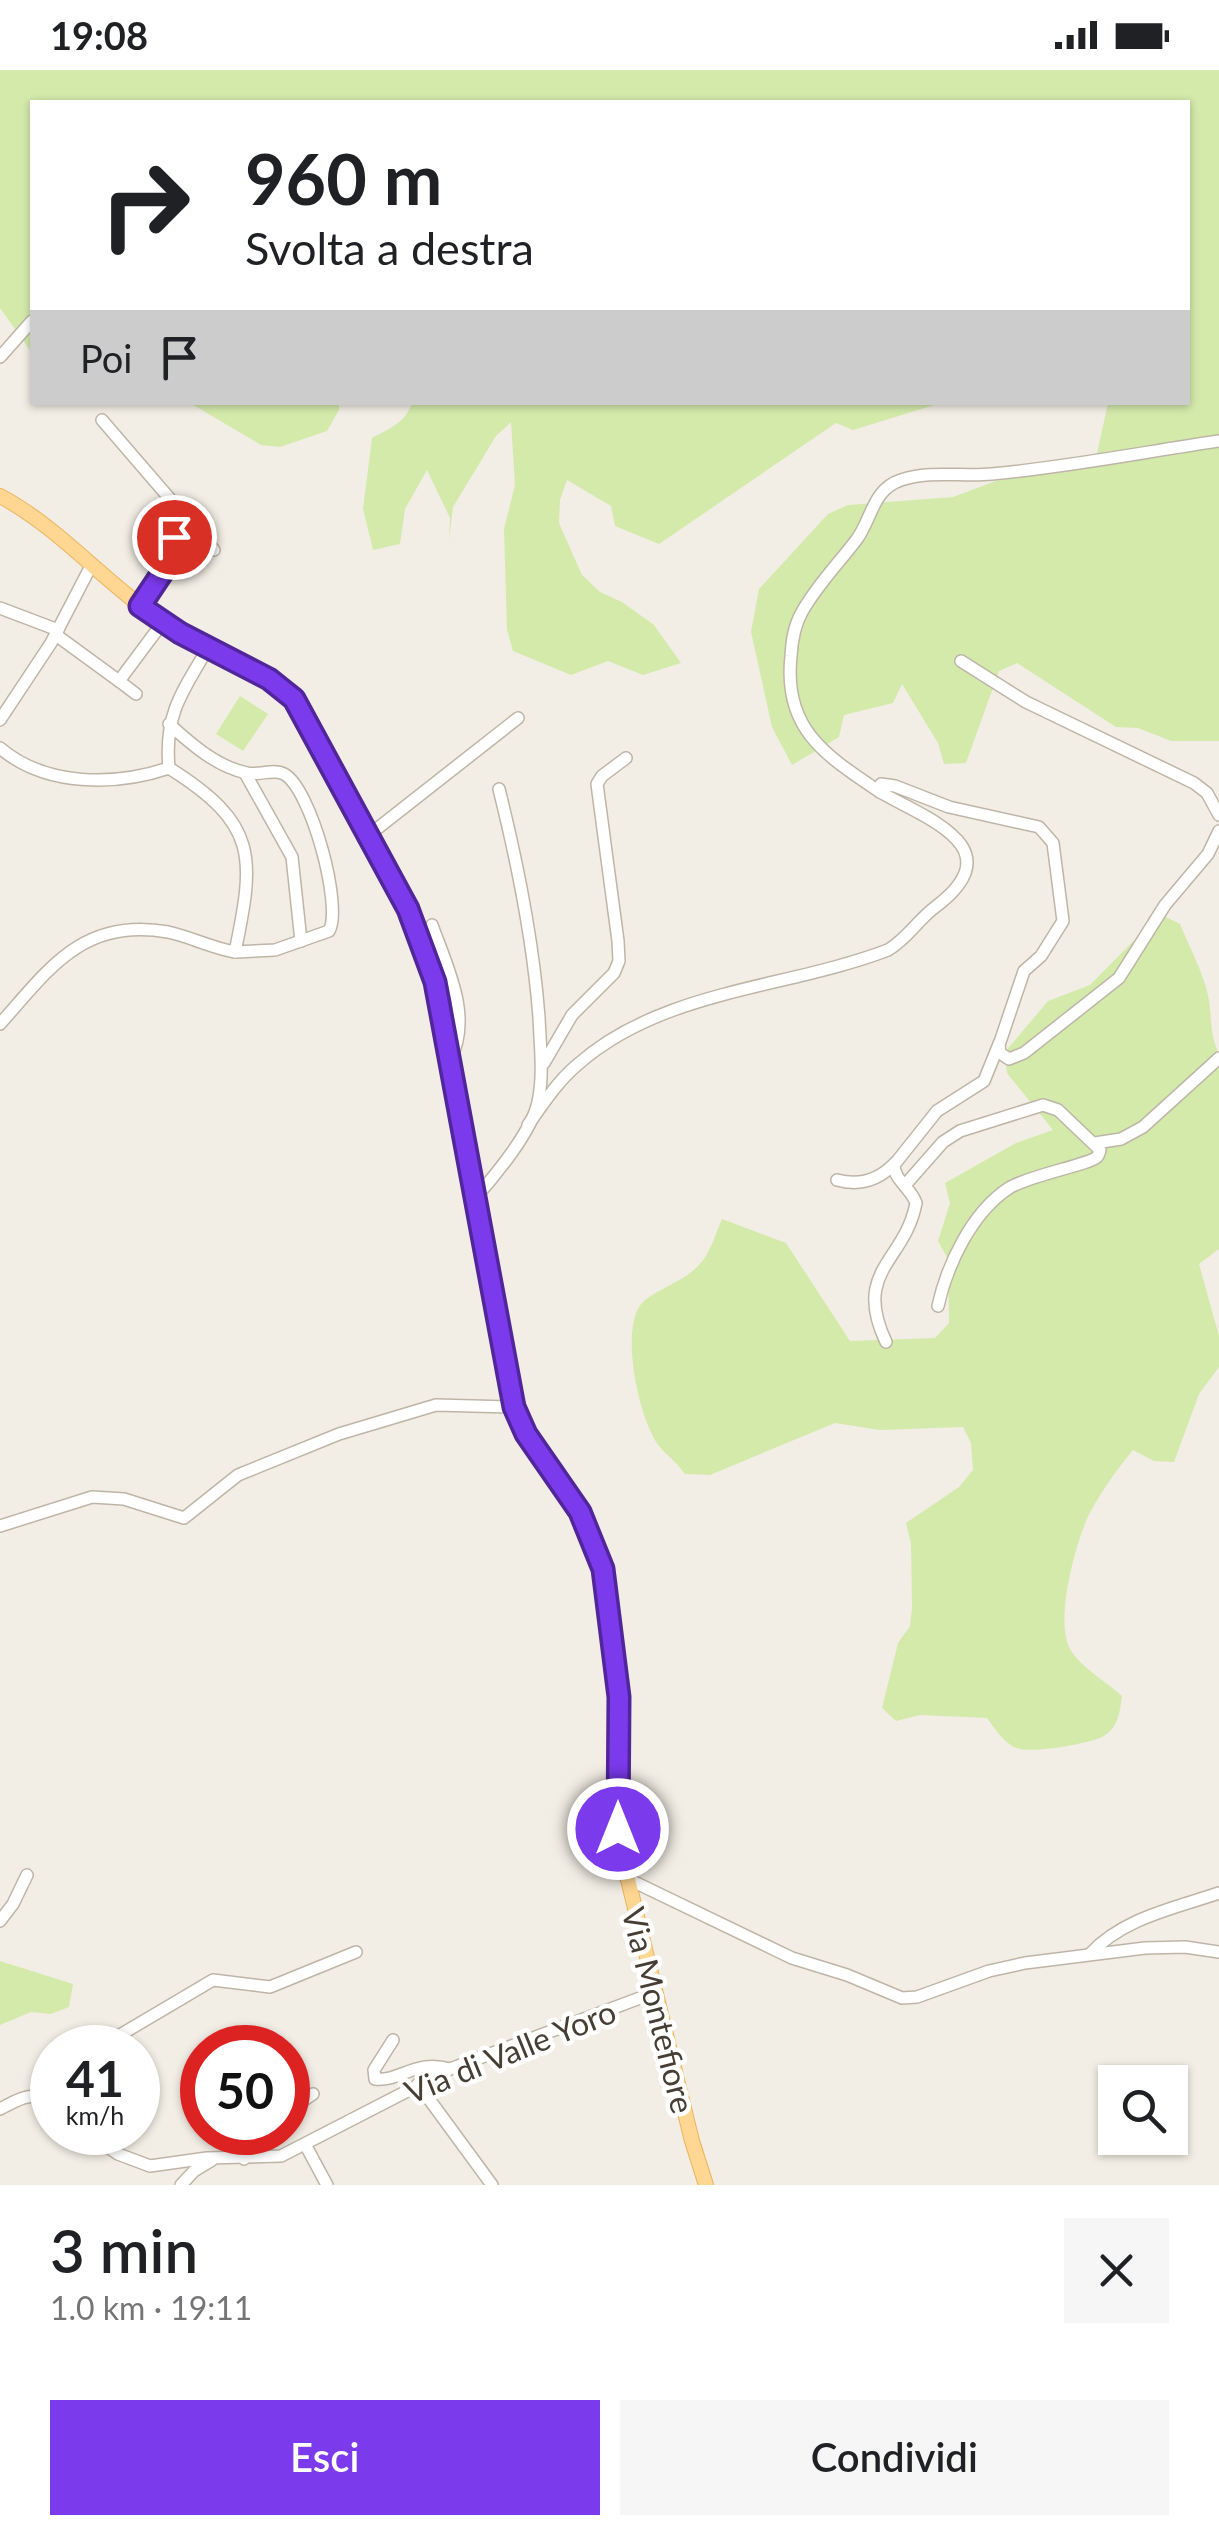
<!DOCTYPE html>
<html lang="it">
<meta charset="utf-8">
<style>
:root{--surface:#fff;--page:#f6f6f6;--text:#202124;--muted:#757577;--accent:#7c3aed}
body{margin:0;font-family:Lato,sans-serif;background:var(--page);color:var(--text);height:100vh;display:flex;flex-direction:column;font-size:38px;white-space:nowrap}
*{box-sizing:border-box;margin:0}
p{font-size:32px;color:var(--muted)}
.icon{flex:none;width:55px;height:55px;fill:none;stroke:currentColor;stroke-width:2;stroke-linecap:round;stroke-linejoin:round}
.map{position:relative;height:2115px;overflow:hidden}
.details{display:flex;flex-direction:column;background:var(--surface);flex:1}
.details>*{flex:none}
.hud{position:absolute;left:30px;top:30px;width:1160px;height:305px;border-radius:0px;box-shadow:0 2px 8px #0004;background:#fff;color:var(--text);overflow:hidden}
.buttons{position:absolute;left:1098px;top:1995px;display:grid;gap:20px}
.buttons a{display:grid;place-items:center;width:90px;height:90px;border-radius:0px;background:var(--surface);box-shadow:0 2px 8px #0004;font-size:50px}
.speed{position:absolute;left:30px;top:1955px;display:flex;gap:20px;font-size:50px;font-weight:700;text-align:center}
.speed>*{display:grid;place-content:center;width:130px;height:130px;border-radius:50%;background:var(--surface);box-shadow:0 2px 8px #0004;line-height:1}
.speed small{font-size:25px;font-weight:400}
.speed .limit{border:15px solid #d22;background:#fff;color:#111}
.pin{position:absolute;display:grid;place-items:center;width:85px;height:85px;color:#fff;margin:-42px;border:5px solid #fff;border-radius:50%;box-shadow:0 2px 10px #0007}
.me{position:absolute;width:110px;margin:-55px;rotate:0deg;stroke-linejoin:round;filter:drop-shadow(0 0 8px #0008)}
.turn{display:flex;align-items:center;gap:35px;height:210px;padding:0 50px;font-size:45px}
.turn .icon{width:130px;height:130px;stroke-width:2.5}
.turn b{display:block;font-size:70px;line-height:85px}
.then{display:flex;align-items:center;height:95px;padding:0 50px;background:#0003;gap:20px;font-size:38px}
.round{display:grid;place-items:center;flex:none;width:105px;height:105px;border-radius:0px;background:var(--page)}
.head{display:flex;align-items:center;justify-content:space-between;height:170px;padding:0 50px}
h1{font-size:60px;font-weight:600;line-height:75px}
.action{display:flex;gap:20px;margin-top:auto;padding:20px 50px}
.action a{flex:1;height:115px;border-radius:0px;background:var(--accent);color:#fff;font-size:40px;font-weight:600;line-height:115px;text-align:center}
.action a+a{background:var(--page);color:var(--text)}
.status{display:flex;justify-content:space-between;align-items:center;height:70px;padding:0 50px;background:var(--surface);direction:ltr}
.status svg{height:28px;fill:currentColor}
.map>svg:first-child{display:block}
</style>
<div class="status"><b>19:08</b><svg viewBox="0 0 49 12"><path d="M0 12V9h3v3zM5 12V6h3v6zM10 12V3h3v9zM15 12V0h3v12zM26 1h20v11H26zM47 4h2v5h-2z"/></svg></div>
<div class="map">
<svg width="1219" height="2115" viewBox="0 0 1219 2115">
<rect width="100%" height="100%" fill="#f3eee5"/>
<g fill="#d3eaab">
<path d="M0,0H1219V671H1171L1138,658L1116,657L1017,593L999,601L966,693L944,694L938,673L902,614L893,633L844,645L839,667L792,695L772,657L751,562L759,519L828,444L848,435L953,427L996,411L1072,397L1096,388L1108,333L1188,332V32H32V283L0,238Z"/>
<path d="M190,333L339,332V340L327,361L280,377L261,375Z"/>
<path d="M412,333V332L941,333L853,360L836,353L659,474L615,456L611,436L567,410L560,430L559,453L582,505L600,522L622,532L654,555L681,593L643,605L608,591L571,605L513,581L507,560L504,459L515,415L511,352L496,366L453,437L449,471L450,448L427,400L405,439L400,474L373,480L363,439L372,368C389,359 406,352 412,333Z"/>
<path d="M240,626L268,644L243,681L216,664Z"/>
<path d="M1160,844L1180,854C1189,876 1201,898 1207,921C1213,943 1208,963 1219,983V1179L1199,1194L1219,1266V1297L1199,1324L1174,1392L1154,1391L1133,1380C1116,1401 1098,1425 1086,1451C1074,1480 1055,1551 1070,1579C1080,1597 1107,1612 1122,1626C1120,1642 1118,1659 1102,1667C1087,1674 1027,1685 1014,1677C1002,1670 994,1658 987,1648L920,1645L896,1651L882,1638L898,1573L910,1556L912,1538L911,1473L906,1453L959,1417L973,1400L971,1373L963,1357L880,1360L835,1353L710,1405L685,1404C675,1390 667,1386 659,1376C639,1351 617,1252 645,1230C661,1218 683,1211 697,1197C710,1185 715,1165 722,1149L786,1173L850,1271L935,1268L949,1253L948,1189L938,1171L950,1133L945,1113L1016,1073L1053,1060L1007,1003L1005,982L1048,931L1090,915Z"/>
<path d="M0,1891L73,1914L69,1937L51,1944L31,1942L0,1955Z"/>
</g>
<g fill="none" stroke-linecap="round" stroke-linejoin="round">
<defs>
<g id="minor">
<path d="M0,287L32,251"/>
<path d="M102,350L214,480"/>
<path d="M141,536L165,497L180,438"/>
<path d="M0,538L58,560"/>
<path d="M56,565L119,611L163,552"/>
<path d="M961,591L1026,632L1194,713L1207,723L1219,745"/>
<path d="M119,611L136,624"/>
<path d="M0,650L51,573L92,494"/>
<path d="M169,654C191,674 217,697 247,703C259,706 273,698 284,704C311,718 343,837 329,861L275,880L235,882C255,786 258,754 169,698C164,645 182,622 208,578"/>
<path d="M0,678C46,717 115,716 169,698"/>
<path d="M245,703L292,787L301,871"/>
<path d="M880,722C825,685 783,659 791,586C792,570 794,556 802,542C817,515 839,493 857,469C872,448 873,419 901,410C930,400 962,407 992,404C1068,397 1144,382 1219,371"/>
<path d="M369,765L518,648"/>
<path d="M432,855C447,897 473,947 450,990"/>
<path d="M0,954C49,899 83,847 168,862C191,867 212,878 235,882"/>
<path d="M544,993L572,945L614,903L619,891L618,871L597,714L602,706L626,688"/>
<path d="M528,1055C543,1034 557,1012 577,995C663,919 786,919 888,880C907,869 917,851 934,838C1015,778 927,749 880,722L881,714L895,716L949,737L1039,757L1053,773L1063,851L1041,886L1024,901L999,975L1000,983L1009,989L1024,983L1119,908L1165,835L1208,784L1219,761"/>
<path d="M1095,1073L1121,1069L1143,1057L1219,988"/>
<path d="M837,1110C859,1116 879,1110 895,1093"/>
<path d="M906,1114L943,1072L960,1061L1043,1035L1058,1040L1100,1080C1099,1083 1099,1085 1097,1087C1088,1095 1030,1105 1009,1118C972,1142 947,1195 938,1236"/>
<path d="M475,1128C495,1106 532,1061 538,1032C544,1005 540,974 539,947C533,869 518,795 499,719"/>
<path d="M886,1272C852,1200 905,1192 916,1133C911,1118 894,1110 894,1095L937,1041L984,1011L999,974"/>
<path d="M0,1456L92,1427L124,1429L184,1448L238,1405L339,1364L436,1335L514,1337"/>
<path d="M626,1808L792,1888L847,1905L902,1928L917,1927L989,1901L1025,1893L1145,1878L1185,1877L1219,1882"/>
<path d="M0,1851L13,1834L27,1805"/>
<path d="M1090,1884C1123,1848 1175,1838 1219,1823"/>
<path d="M393,1970L374,2000L375,2009C400,2012 415,1989 450,1999"/>
<path d="M98,1978L213,1910L270,1917L356,1882"/>
<path d="M418,2014L492,2115"/>
<path d="M40,2026L52,2008"/>
<path d="M0,2039C21,2028 32,2019 52,2036"/>
<path d="M288,2041L313,2024"/>
<path d="M86,2062L118,2084L150,2096L207,2088L281,2086L450,1999L656,1922"/>
<path d="M306,2076L327,2115"/>
<path d="M244,2089L246,2075L255,2062"/>
<path d="M181,2115L194,2101L212,2090"/>
</g>
<path id="major" d="M0,426C60,458 104,512 160,550C202,579 257,593 294,629L399,821L427,884L438,923L514,1337L526,1365L565,1416L585,1450L603,1499L619,1627L617,1740L621,1781L692,2071L706,2115"/>
</defs>
<use href="#minor" stroke="#bfb5a7" stroke-width="14"/>
<use href="#major" stroke="#eab45c" stroke-width="16"/>
<use href="#minor" stroke="#fff" stroke-width="11"/>
<use href="#major" stroke="#ffd792" stroke-width="14"/>
</g>
<g fill="none" stroke-linecap="round" stroke-linejoin="round">
<defs>
<path id="route" d="M174,467L166,497L140,536L180,563L269,609L294,629L408,839L435,912L514,1337L526,1364L580,1442L603,1499L619,1627L618,1759"/>
</defs>
<use href="#route" stroke="#51269a" stroke-width="25"/>
<use href="#route" stroke="#7c3aed" stroke-width="18"/>
</g>
<g text-anchor="middle" dominant-baseline="central" stroke-width="9" stroke-linejoin="round" paint-order="stroke">
<g font-size="32" fill="#463e34" stroke="#fff">
<text transform="translate(659 1940) rotate(76)">Via Montefiore</text>
<text transform="translate(510 1981) rotate(-22)">Via di Valle Yoro</text>
</g>
</g>
</svg>
<div class="buttons">
<a><svg class="icon" aria-label="search" viewBox="0 0 24 24"><circle cx="10" cy="10" r="6"/><path d="M15 15l6 6"/></svg></a>
</div>
<div class="speed"><div>41<small>km/h</small></div><div class="limit">50</div></div>
<div class="pin" style="left:174px;top:467px;background:#d93025"><svg class="icon" aria-label="arrive" viewBox="0 0 24 24"><path d="M6 21V4h12l-3 4 3 4H6"/></svg></div>
<svg class="me" style="left:618px;top:1759px" viewBox="-20 -20 40 40"><circle r="17" fill="#7c3aed" stroke="#fff" stroke-width="3"/><path d="M0-11L8 9 0 5-8 9z" fill="#fff"/></svg>
<div class="hud">
<div class="turn"><svg class="icon" aria-label="right" viewBox="0 0 24 24"><path d="M7 20v-9h11M14 6l5 5-5 5"/></svg><div><b>960 m</b>Svolta a destra</div></div>
<div class="then">Poi<svg class="icon" aria-label="arrive" viewBox="0 0 24 24"><path d="M6 21V4h12l-3 4 3 4H6"/></svg></div>
</div>
</div>
<section class="details">
<div class="head"><div><h1>3 min</h1><p>1.0 km · 19:11</p></div><a class="round"><svg class="icon" aria-label="close" viewBox="0 0 24 24"><path d="M6 6l12 12M18 6L6 18"/></svg></a></div>
<div class="action"><a>Esci</a><a>Condividi</a></div>
</section>
